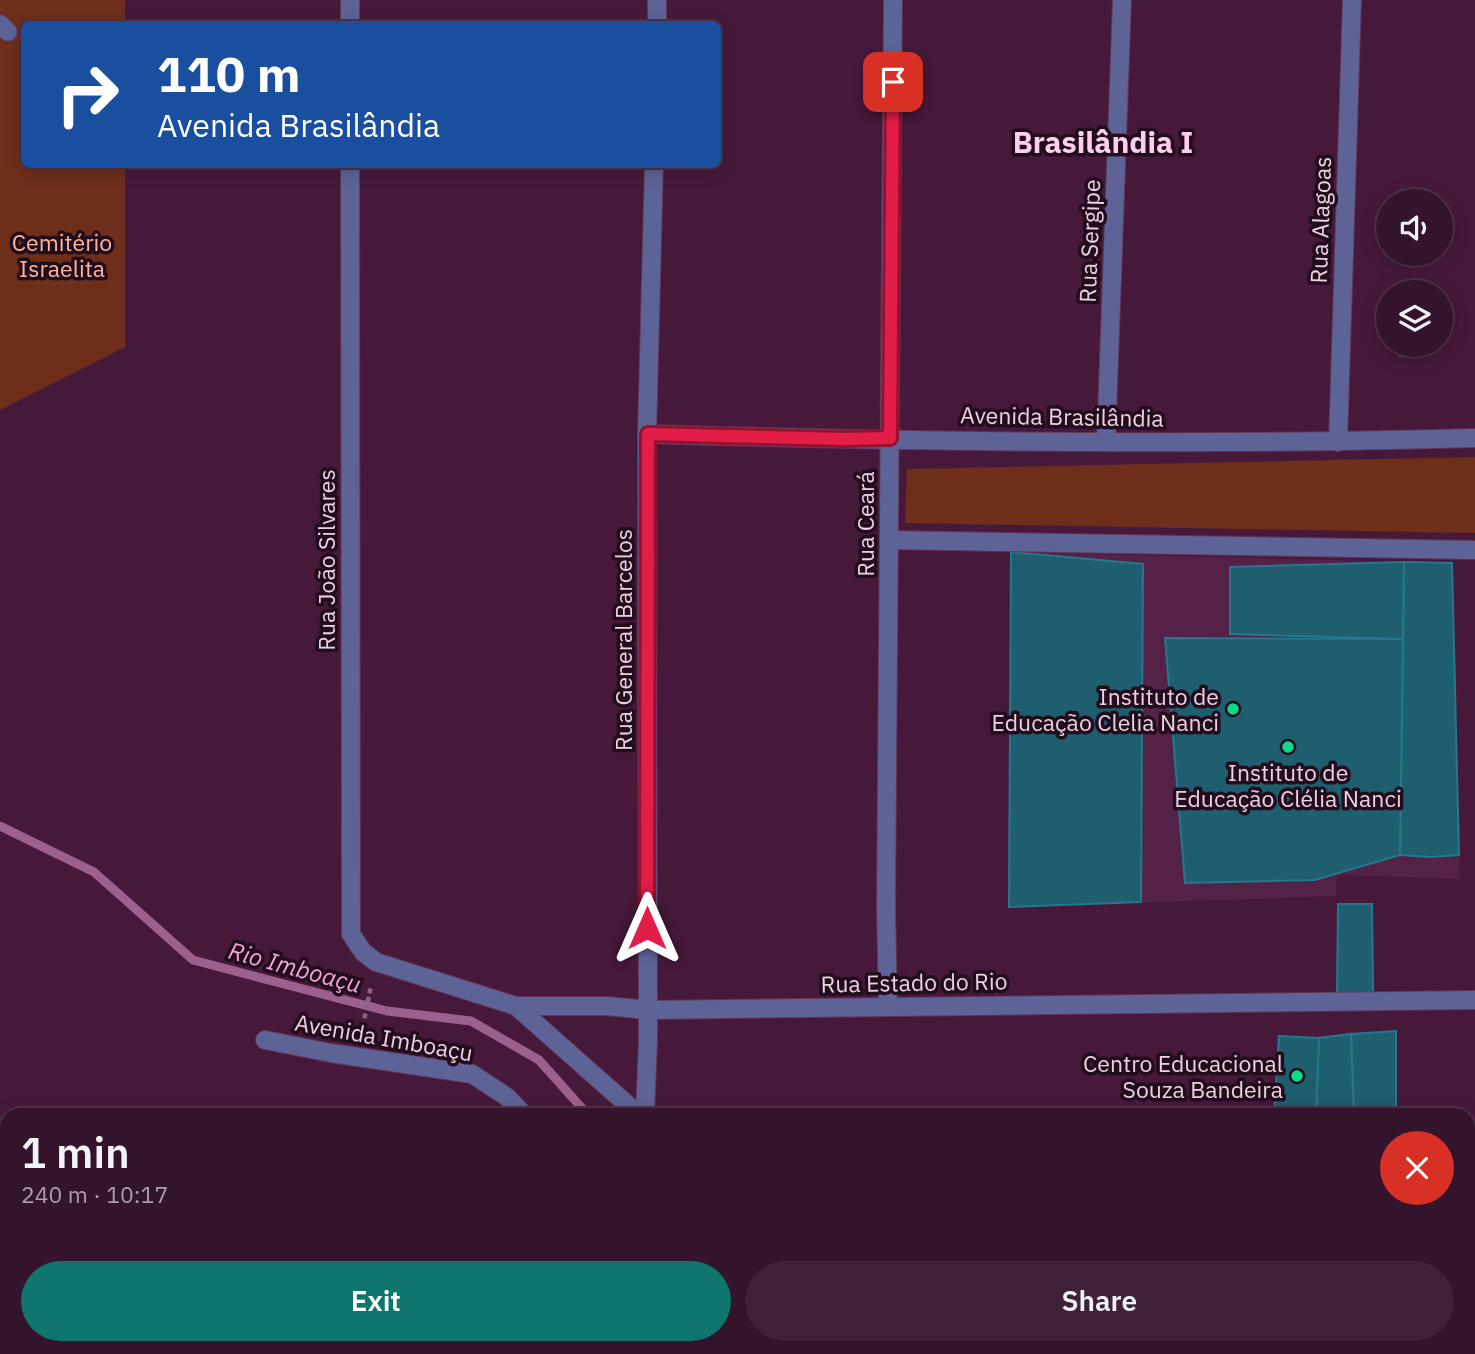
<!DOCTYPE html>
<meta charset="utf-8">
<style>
:root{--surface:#34132c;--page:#3f2038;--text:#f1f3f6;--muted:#a99ea9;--line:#4e3248;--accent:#0f766e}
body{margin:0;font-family:"IBM Plex Sans",sans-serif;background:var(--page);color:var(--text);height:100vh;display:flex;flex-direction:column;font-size:26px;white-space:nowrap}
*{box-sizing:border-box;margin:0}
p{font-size:23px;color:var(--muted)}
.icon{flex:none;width:38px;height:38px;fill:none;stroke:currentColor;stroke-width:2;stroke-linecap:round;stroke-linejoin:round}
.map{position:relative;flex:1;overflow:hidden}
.drawer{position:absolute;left:0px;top:1108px;width:1475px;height:247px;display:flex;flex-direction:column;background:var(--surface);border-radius:21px 21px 0 0;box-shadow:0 4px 18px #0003,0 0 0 2px var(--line)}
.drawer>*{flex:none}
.banner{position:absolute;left:21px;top:21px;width:700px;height:147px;border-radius:10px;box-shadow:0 4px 18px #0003,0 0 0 2px var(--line);background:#1a4fa0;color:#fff;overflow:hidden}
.tools{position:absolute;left:1376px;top:189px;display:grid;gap:14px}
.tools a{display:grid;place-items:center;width:77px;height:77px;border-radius:50%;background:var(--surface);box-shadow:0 4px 18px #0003,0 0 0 2px var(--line);font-size:35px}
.pin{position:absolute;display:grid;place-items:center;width:60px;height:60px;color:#fff;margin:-30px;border-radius:14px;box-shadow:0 4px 10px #0006}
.me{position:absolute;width:77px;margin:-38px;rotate:0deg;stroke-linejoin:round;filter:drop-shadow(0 0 5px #0008)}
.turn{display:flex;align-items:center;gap:24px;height:147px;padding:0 21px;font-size:32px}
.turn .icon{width:91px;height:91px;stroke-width:2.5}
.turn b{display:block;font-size:49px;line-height:60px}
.round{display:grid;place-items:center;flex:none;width:74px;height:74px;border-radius:37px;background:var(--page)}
.summary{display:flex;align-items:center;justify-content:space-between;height:119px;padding:0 21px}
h1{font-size:42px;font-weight:600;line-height:52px}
.primary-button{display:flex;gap:14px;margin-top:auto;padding:14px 21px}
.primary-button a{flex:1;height:80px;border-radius:42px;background:var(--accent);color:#fff;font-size:28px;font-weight:600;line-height:80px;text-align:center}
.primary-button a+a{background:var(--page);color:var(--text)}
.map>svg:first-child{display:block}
</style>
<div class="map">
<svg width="1475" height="1354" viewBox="0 0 1475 1354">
<rect width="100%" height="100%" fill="#46193b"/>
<path fill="#542147" d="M1011,552L1452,563L1460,879L1337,875L1336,896L1009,907Z"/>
<g fill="#6e2e1a">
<path d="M0,0H125V24H24V164L125,165V347L0,410Z"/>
<path d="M1475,457V533L905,523L907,469Z"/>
</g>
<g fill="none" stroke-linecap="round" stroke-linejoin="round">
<g stroke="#9b608c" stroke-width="9">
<path d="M0,826L94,872L193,960L387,1011L471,1021L539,1060L588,1115"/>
<path d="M1468,1333L1475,1331"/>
<path d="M838,1348L854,1354"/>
<path d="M1409,1354L1427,1348"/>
</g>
</g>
<g fill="#1f5e6e" stroke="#24788d" stroke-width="2">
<path d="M1011,552L1143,564L1141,902L1009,907Z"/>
<path d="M1404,562L1452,563L1459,855L1431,857L1400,855Z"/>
<path d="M1404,562L1403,639L1230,634V567Z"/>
<path d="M1165,638L1403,639L1400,855L1315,880L1185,883Z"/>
<path d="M1338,904H1372L1373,991L1337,996Z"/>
<path d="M1396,1031V1115H1354L1351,1034Z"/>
<path d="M1351,1034L1354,1115H1316L1319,1038Z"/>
<path d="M1279,1036L1319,1038L1316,1115H1274Z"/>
</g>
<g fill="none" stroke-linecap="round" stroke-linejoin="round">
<defs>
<g id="minor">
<path d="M350,0V24"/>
<path d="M0,24L8,32"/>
<path d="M657,24V0"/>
<path d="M350,164L351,934L363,952L376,962L516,1006H607L647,1010L1475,1000"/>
<path d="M647,434C923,442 1199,446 1475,438"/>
<path d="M1106,442L1122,0"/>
<path d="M1338,442L1352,0"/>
<path d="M889,540L1475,550"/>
<path d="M516,1006L639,1115"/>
<path d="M888,1007L886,907L893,0"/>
<path d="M265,1040L331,1053L472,1074L507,1097L524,1115"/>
<path d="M645,1115L648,1040L647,434L654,164"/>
<path d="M1468,1283L1475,1277"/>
<path d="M775,1348L787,1354"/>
<path d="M996,1348H1026"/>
</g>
</defs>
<use href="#minor" stroke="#613656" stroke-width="20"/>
<path stroke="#89637f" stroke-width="4.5" stroke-dasharray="5 3.5" stroke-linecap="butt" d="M361,1035L371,986"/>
<use href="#minor" stroke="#5d6397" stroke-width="18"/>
</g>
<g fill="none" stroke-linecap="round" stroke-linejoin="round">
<defs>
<path id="route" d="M647,928L648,434L845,439L890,438L893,82"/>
</defs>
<use href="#route" stroke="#92132f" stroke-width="18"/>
<use href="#route" stroke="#e11d48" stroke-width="12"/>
</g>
<g fill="#0ed98a" stroke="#210d1c" stroke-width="2.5">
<circle cx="1233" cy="709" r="7"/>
<circle cx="1288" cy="747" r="7"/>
<circle cx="1297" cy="1076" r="7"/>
</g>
<g text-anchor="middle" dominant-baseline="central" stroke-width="7" stroke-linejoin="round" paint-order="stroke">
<g font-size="23" fill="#edd0e3" stroke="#210d1c">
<text transform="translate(1320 220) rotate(-88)">Rua Alagoas</text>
<text transform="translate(1089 241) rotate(-88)">Rua Sergipe</text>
<text transform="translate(1062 416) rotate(1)">Avenida Brasilândia</text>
<text transform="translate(865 524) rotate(-90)">Rua Ceará</text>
<text transform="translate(326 560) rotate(-90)">Rua João Silvares</text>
<text transform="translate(623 640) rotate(-90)">Rua General Barcelos</text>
<text transform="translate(914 982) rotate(-1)">Rua Estado do Rio</text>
<text transform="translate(384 1037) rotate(10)">Avenida Imboaçu</text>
</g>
<g font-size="23" fill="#feb59e" stroke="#210d1c">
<text x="62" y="242">Cemitério<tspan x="62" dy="26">Israelita</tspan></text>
</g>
<g font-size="23" fill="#edd0e3" stroke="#210d1c" text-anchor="end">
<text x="1219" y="696">Instituto de<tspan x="1219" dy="26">Educação Clelia Nanci</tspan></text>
<text x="1288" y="772" text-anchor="middle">Instituto de<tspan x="1288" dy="26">Educação Clélia Nanci</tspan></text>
<text x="1283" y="1063">Centro Educacional<tspan x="1283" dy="26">Souza Bandeira</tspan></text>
</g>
<g font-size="24" font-style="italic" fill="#f7a4de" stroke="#210d1c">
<text transform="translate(295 967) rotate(15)">Rio Imboaçu</text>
</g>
<g font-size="30" font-weight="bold" fill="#feceee" stroke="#210d1c">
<text x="1103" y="141">Brasilândia I</text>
</g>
</g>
</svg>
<div class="tools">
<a><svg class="icon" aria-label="sound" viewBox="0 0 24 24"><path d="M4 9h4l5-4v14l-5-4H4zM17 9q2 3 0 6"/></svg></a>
<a><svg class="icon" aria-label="layers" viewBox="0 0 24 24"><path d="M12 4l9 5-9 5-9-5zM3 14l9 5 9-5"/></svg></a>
</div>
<div class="pin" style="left:893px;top:82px;background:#d93025"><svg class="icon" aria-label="arrive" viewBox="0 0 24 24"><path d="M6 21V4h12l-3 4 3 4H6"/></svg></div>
<svg class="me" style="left:647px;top:928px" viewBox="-20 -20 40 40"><path d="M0-17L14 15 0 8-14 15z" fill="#e11d48" stroke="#fff" stroke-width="4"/></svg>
<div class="banner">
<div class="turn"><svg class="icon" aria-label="right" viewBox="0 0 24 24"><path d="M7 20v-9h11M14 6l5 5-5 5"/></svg><div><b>110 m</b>Avenida Brasilândia</div></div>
</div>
<section class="drawer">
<div class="summary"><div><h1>1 min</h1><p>240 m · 10:17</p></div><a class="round" style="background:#d93025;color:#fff"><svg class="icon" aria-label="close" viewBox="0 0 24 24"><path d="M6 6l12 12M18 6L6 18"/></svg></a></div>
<div class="primary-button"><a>Exit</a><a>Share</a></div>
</section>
</div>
